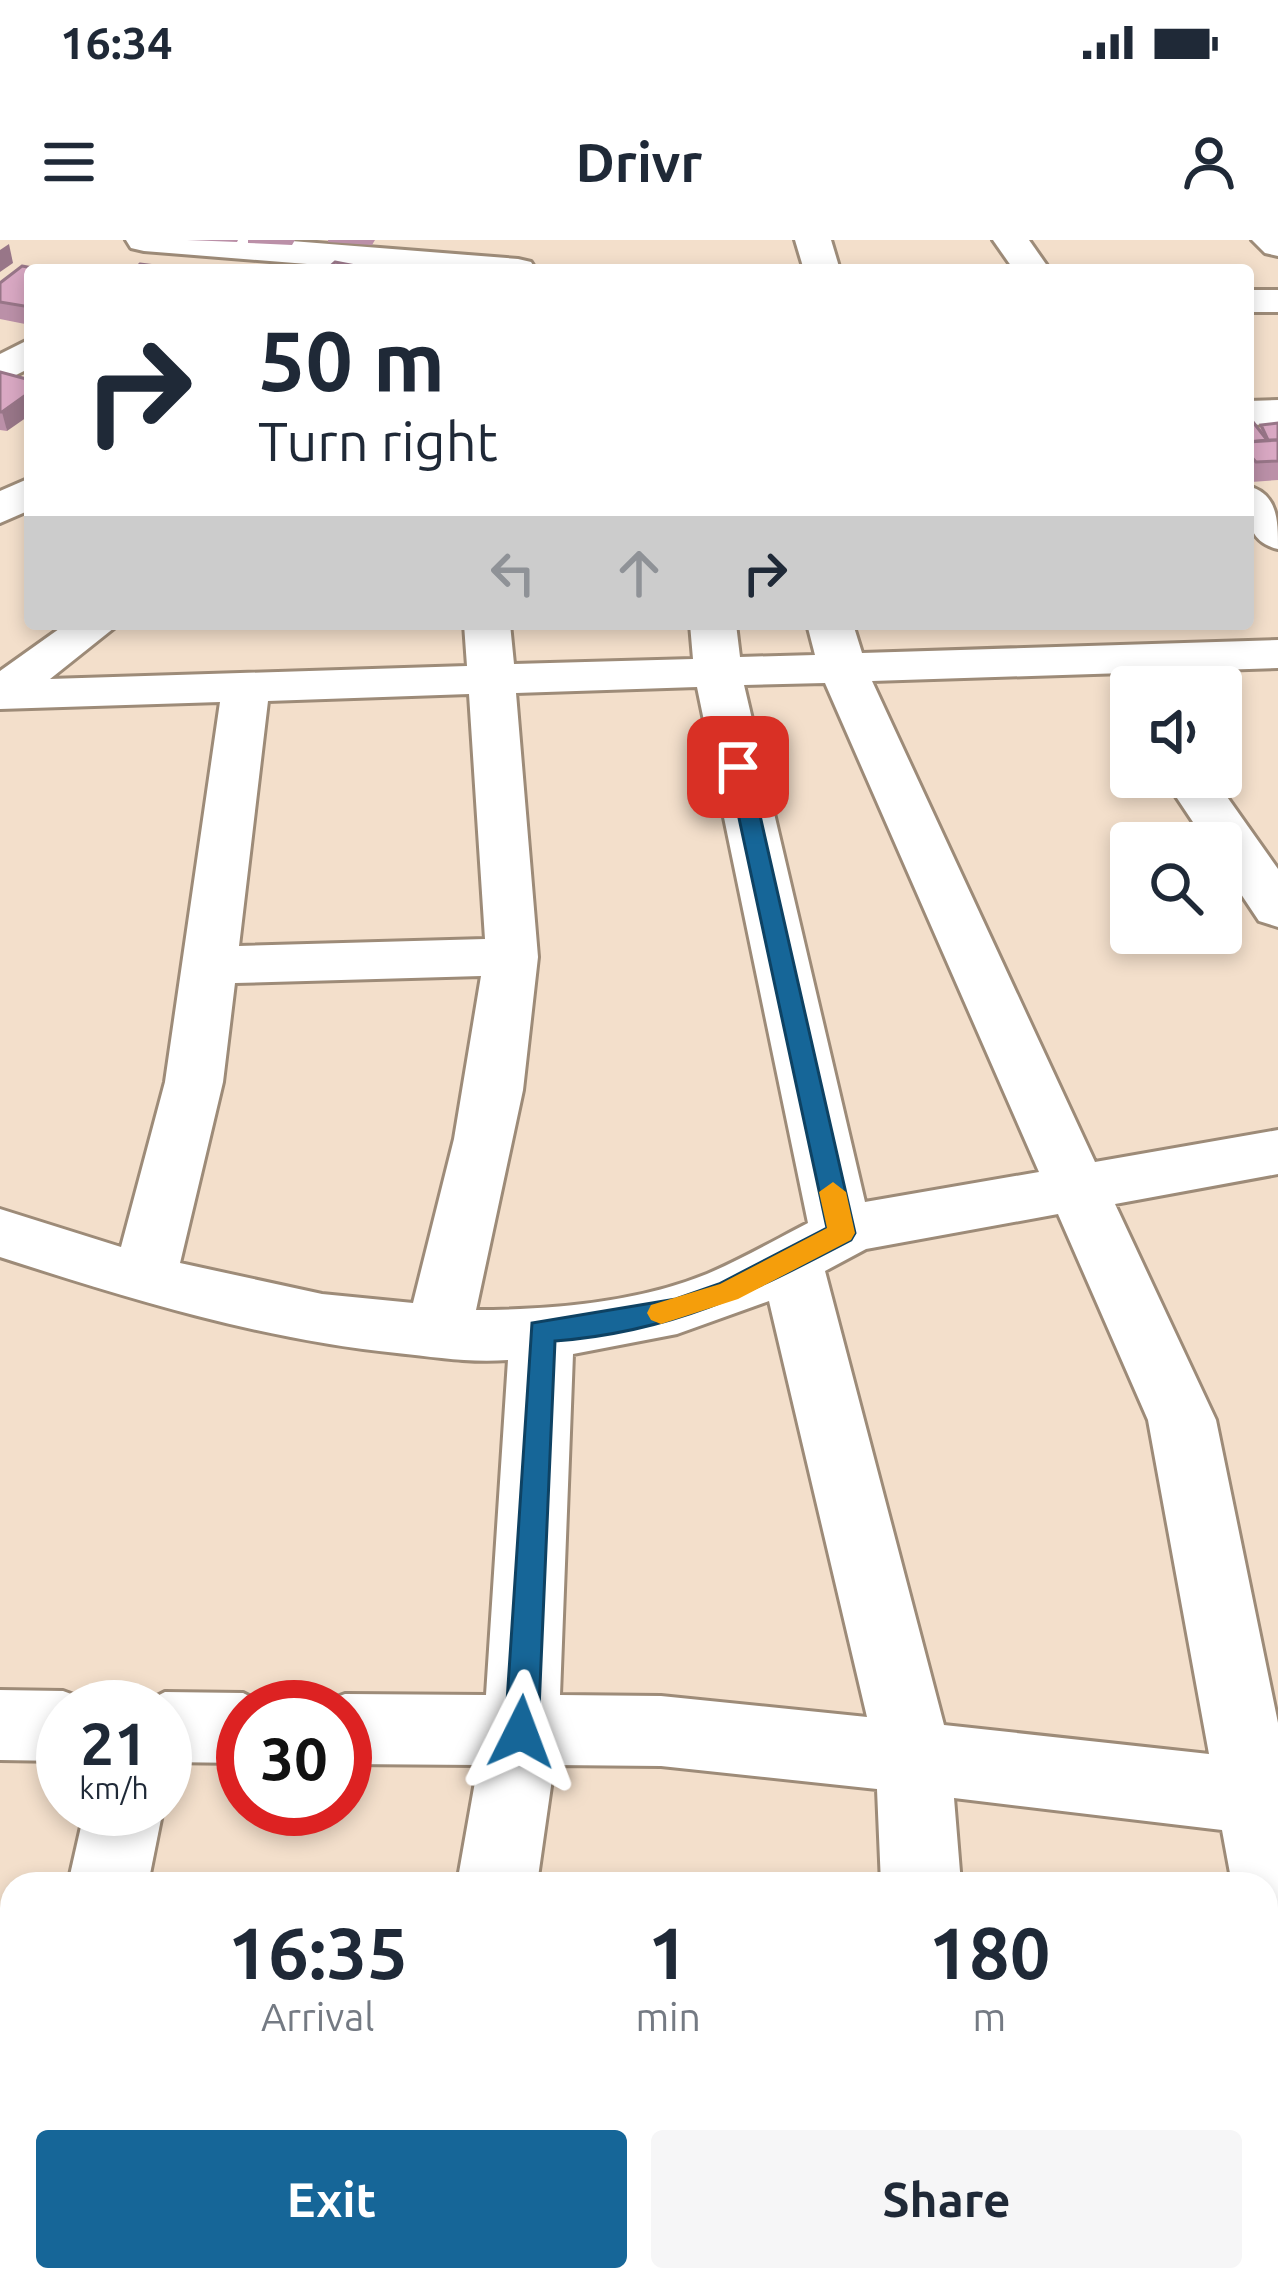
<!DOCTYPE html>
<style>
:root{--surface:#fff;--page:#f6f6f7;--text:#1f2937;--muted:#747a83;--accent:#166698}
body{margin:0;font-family:Ubuntu,sans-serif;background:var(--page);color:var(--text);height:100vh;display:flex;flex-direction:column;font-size:45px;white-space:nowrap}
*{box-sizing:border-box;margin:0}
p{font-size:39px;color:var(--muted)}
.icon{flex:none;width:66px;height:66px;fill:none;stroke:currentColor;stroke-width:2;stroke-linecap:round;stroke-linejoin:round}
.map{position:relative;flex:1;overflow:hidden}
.panel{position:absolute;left:0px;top:1632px;width:1278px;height:420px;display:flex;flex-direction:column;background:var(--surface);border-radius:36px 36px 0 0;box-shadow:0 6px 18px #0003}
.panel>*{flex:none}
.banner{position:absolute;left:24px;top:24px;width:1230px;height:366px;border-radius:12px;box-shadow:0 6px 18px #0003;background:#fff;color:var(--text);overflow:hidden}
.tools{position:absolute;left:1110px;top:426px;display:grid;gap:24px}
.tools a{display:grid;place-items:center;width:132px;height:132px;border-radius:12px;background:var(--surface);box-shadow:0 6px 18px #0003;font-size:60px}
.speed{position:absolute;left:36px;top:1440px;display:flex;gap:24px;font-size:60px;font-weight:700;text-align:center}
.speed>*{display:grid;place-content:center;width:156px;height:156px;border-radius:50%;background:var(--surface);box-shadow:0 6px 18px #0003;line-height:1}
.speed small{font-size:30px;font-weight:400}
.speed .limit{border:18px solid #d22;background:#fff;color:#111}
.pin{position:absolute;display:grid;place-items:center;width:102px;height:102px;color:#fff;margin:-51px;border-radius:24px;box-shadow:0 6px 18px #0006}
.me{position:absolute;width:132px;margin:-66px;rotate:3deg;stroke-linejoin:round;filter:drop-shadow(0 0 9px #0008)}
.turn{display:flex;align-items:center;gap:42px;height:252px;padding:0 36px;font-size:54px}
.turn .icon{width:156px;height:156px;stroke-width:2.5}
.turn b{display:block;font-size:84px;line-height:102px}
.lanes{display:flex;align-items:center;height:114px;padding:0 36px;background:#0003;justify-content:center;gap:60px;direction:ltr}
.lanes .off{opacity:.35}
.eta{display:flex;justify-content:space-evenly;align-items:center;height:204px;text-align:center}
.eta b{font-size:72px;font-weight:600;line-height:84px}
.primary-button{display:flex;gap:24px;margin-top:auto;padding:24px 36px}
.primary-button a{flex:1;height:138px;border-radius:12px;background:var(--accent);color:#fff;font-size:48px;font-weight:600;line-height:138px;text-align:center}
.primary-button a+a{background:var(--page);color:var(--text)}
.status{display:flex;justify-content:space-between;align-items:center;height:84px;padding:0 60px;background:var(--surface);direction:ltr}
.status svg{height:33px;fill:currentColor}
header{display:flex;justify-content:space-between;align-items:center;height:156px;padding:0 36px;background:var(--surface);font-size:54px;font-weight:600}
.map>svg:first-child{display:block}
</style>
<div class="status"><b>16:34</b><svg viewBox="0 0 49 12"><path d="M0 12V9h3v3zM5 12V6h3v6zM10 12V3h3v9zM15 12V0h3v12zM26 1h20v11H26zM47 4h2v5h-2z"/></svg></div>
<header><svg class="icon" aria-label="menu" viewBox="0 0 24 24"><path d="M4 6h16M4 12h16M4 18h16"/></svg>Drivr<svg class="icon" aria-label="person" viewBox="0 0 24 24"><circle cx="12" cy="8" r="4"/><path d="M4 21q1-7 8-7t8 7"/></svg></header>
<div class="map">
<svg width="1278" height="2052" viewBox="0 0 1278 2052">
<rect width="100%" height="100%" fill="#f3dfcb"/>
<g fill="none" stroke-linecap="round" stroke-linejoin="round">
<defs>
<g id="street">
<path d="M126,0H279L518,19L531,22L536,30H382L144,11L131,8Z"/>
<path d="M795,0H831L840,30H804Z"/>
<path d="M993,0H1029L1050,30H1014Z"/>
<path d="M1252,0H1278V16L1265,13Z"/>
<rect x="1248" y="50" width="30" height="22"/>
<path d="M30,99V128L0,143V114Z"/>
<path d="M1278,160V184L1248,185V161Z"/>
<path d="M30,238V270L0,283V251Z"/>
<path d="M1248,246C1278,254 1278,280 1278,309C1245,301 1248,275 1248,246Z"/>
<path d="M66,384H119L50,439L467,426L464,384H510L514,424L693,419L690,384H736L740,417L815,415L807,384H853L862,413L1278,400V428L872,441L1095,922L1278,890V934L1115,964L1216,1180L1278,1483V1717L1266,1712V1644H1232L1222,1590L954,1558L961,1644H881L877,1549L661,1526L554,1525L537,1644H457L478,1525L345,1524V1467L318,1464L345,1454L486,1455L508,1120C470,1123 434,1117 397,1113C260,1099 130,1059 0,1017V969L121,1007L165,842L220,462L0,469V431ZM825,443L1039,932L865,962L744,445ZM697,447L808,983C775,1000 742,1019 707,1034C639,1062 550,1070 476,1070L523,850L538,717L516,453ZM469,454L485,699L239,706L268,461ZM481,736L454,899L413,1063L322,1054L180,1023L223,842L235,743ZM1058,974L1148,1180L1209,1514L944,1485L825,1031L866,1009ZM769,1061L867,1477L661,1456L560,1455L573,1114L677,1094Z"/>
<path d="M1163,537H1213L1278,629V687L1259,681L1221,624V603H1207Z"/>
<path d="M0,1450L63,1451L90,1461L92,1467H63V1521L0,1520Z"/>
<path d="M165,1452L243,1453L271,1467H243V1523L165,1522V1467H136Z"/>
<path d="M85,1569H163L148,1644H68Z"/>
<path d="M12,2003V2040H75L74,2052H0V2007Z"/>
<rect x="458" y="2040" width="90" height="12"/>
<path d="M918,2040H1008L1009,2052H919Z"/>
</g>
</defs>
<use href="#street" stroke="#9d8b78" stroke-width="6"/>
<use href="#street" fill="#fff" fill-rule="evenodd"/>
</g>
<g fill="#bb90a8">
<path d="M187,0H238L237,2Z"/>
<path d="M248,0H295L292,5L248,3Z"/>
<path d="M328,0H375L372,5L328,2Z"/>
<path d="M30,30V85L0,79V43Z"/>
<path d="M0,132L7,191L0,190Z"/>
<path d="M1248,183L1260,190L1261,185L1278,183V240L1251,242L1248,238Z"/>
</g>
<g fill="#987688">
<path d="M9,4L13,23L0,32V10Z"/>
<path d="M30,152V175L7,191L2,172Z"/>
</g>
<g fill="#d9a8c3" stroke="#987688" stroke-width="3">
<path d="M335,22L376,30H326Z"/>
<path d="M140,24L171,28L134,30Z"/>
<path d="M22,26L44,30H30V67L0,62V43Z"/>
<path d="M0,132L30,140V152L2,172H0Z"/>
<path d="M1253,182L1267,200L1248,202V183Z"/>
<path d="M1278,183V200H1268L1261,185Z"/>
<path d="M1278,200V221L1256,222L1248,213V202Z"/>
</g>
<path fill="#166698" stroke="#0e4263" stroke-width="3" d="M738,520L749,527L855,993L851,1000C750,1053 672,1092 555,1101L538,1492L533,1502L521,1507L510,1502L505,1492L532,1083L676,1059L719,1044L827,988L728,527Z"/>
<path fill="#f59e0b" d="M833,942L846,952L855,993L851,1000L738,1059L661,1084L651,1080L647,1073L651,1065L720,1044L827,988L819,952Z"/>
</svg>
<div class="tools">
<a><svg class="icon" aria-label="sound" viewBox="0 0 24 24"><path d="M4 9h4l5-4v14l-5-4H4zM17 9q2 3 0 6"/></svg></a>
<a><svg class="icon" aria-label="search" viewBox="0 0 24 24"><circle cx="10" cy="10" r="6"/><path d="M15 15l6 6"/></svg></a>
</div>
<div class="speed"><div>21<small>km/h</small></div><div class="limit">30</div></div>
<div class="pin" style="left:738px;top:527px;background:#d93025"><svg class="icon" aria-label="arrive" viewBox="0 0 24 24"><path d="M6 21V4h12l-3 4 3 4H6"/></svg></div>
<svg class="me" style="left:521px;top:1492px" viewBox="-20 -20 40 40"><path d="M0-17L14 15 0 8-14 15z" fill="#166698" stroke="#fff" stroke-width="4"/></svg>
<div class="banner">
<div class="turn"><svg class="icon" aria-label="right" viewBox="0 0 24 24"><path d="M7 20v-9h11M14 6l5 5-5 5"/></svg><div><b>50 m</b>Turn right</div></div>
<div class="lanes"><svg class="icon off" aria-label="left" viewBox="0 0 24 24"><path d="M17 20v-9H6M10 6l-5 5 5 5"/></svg><svg class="icon off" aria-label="ahead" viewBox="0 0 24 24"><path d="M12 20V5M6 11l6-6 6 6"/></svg><svg class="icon" aria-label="right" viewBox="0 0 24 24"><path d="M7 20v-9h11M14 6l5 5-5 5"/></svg></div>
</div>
<section class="panel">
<div class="eta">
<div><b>16:35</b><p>Arrival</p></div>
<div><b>1</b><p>min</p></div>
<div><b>180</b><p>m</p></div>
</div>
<div class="primary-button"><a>Exit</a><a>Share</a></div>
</section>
</div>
